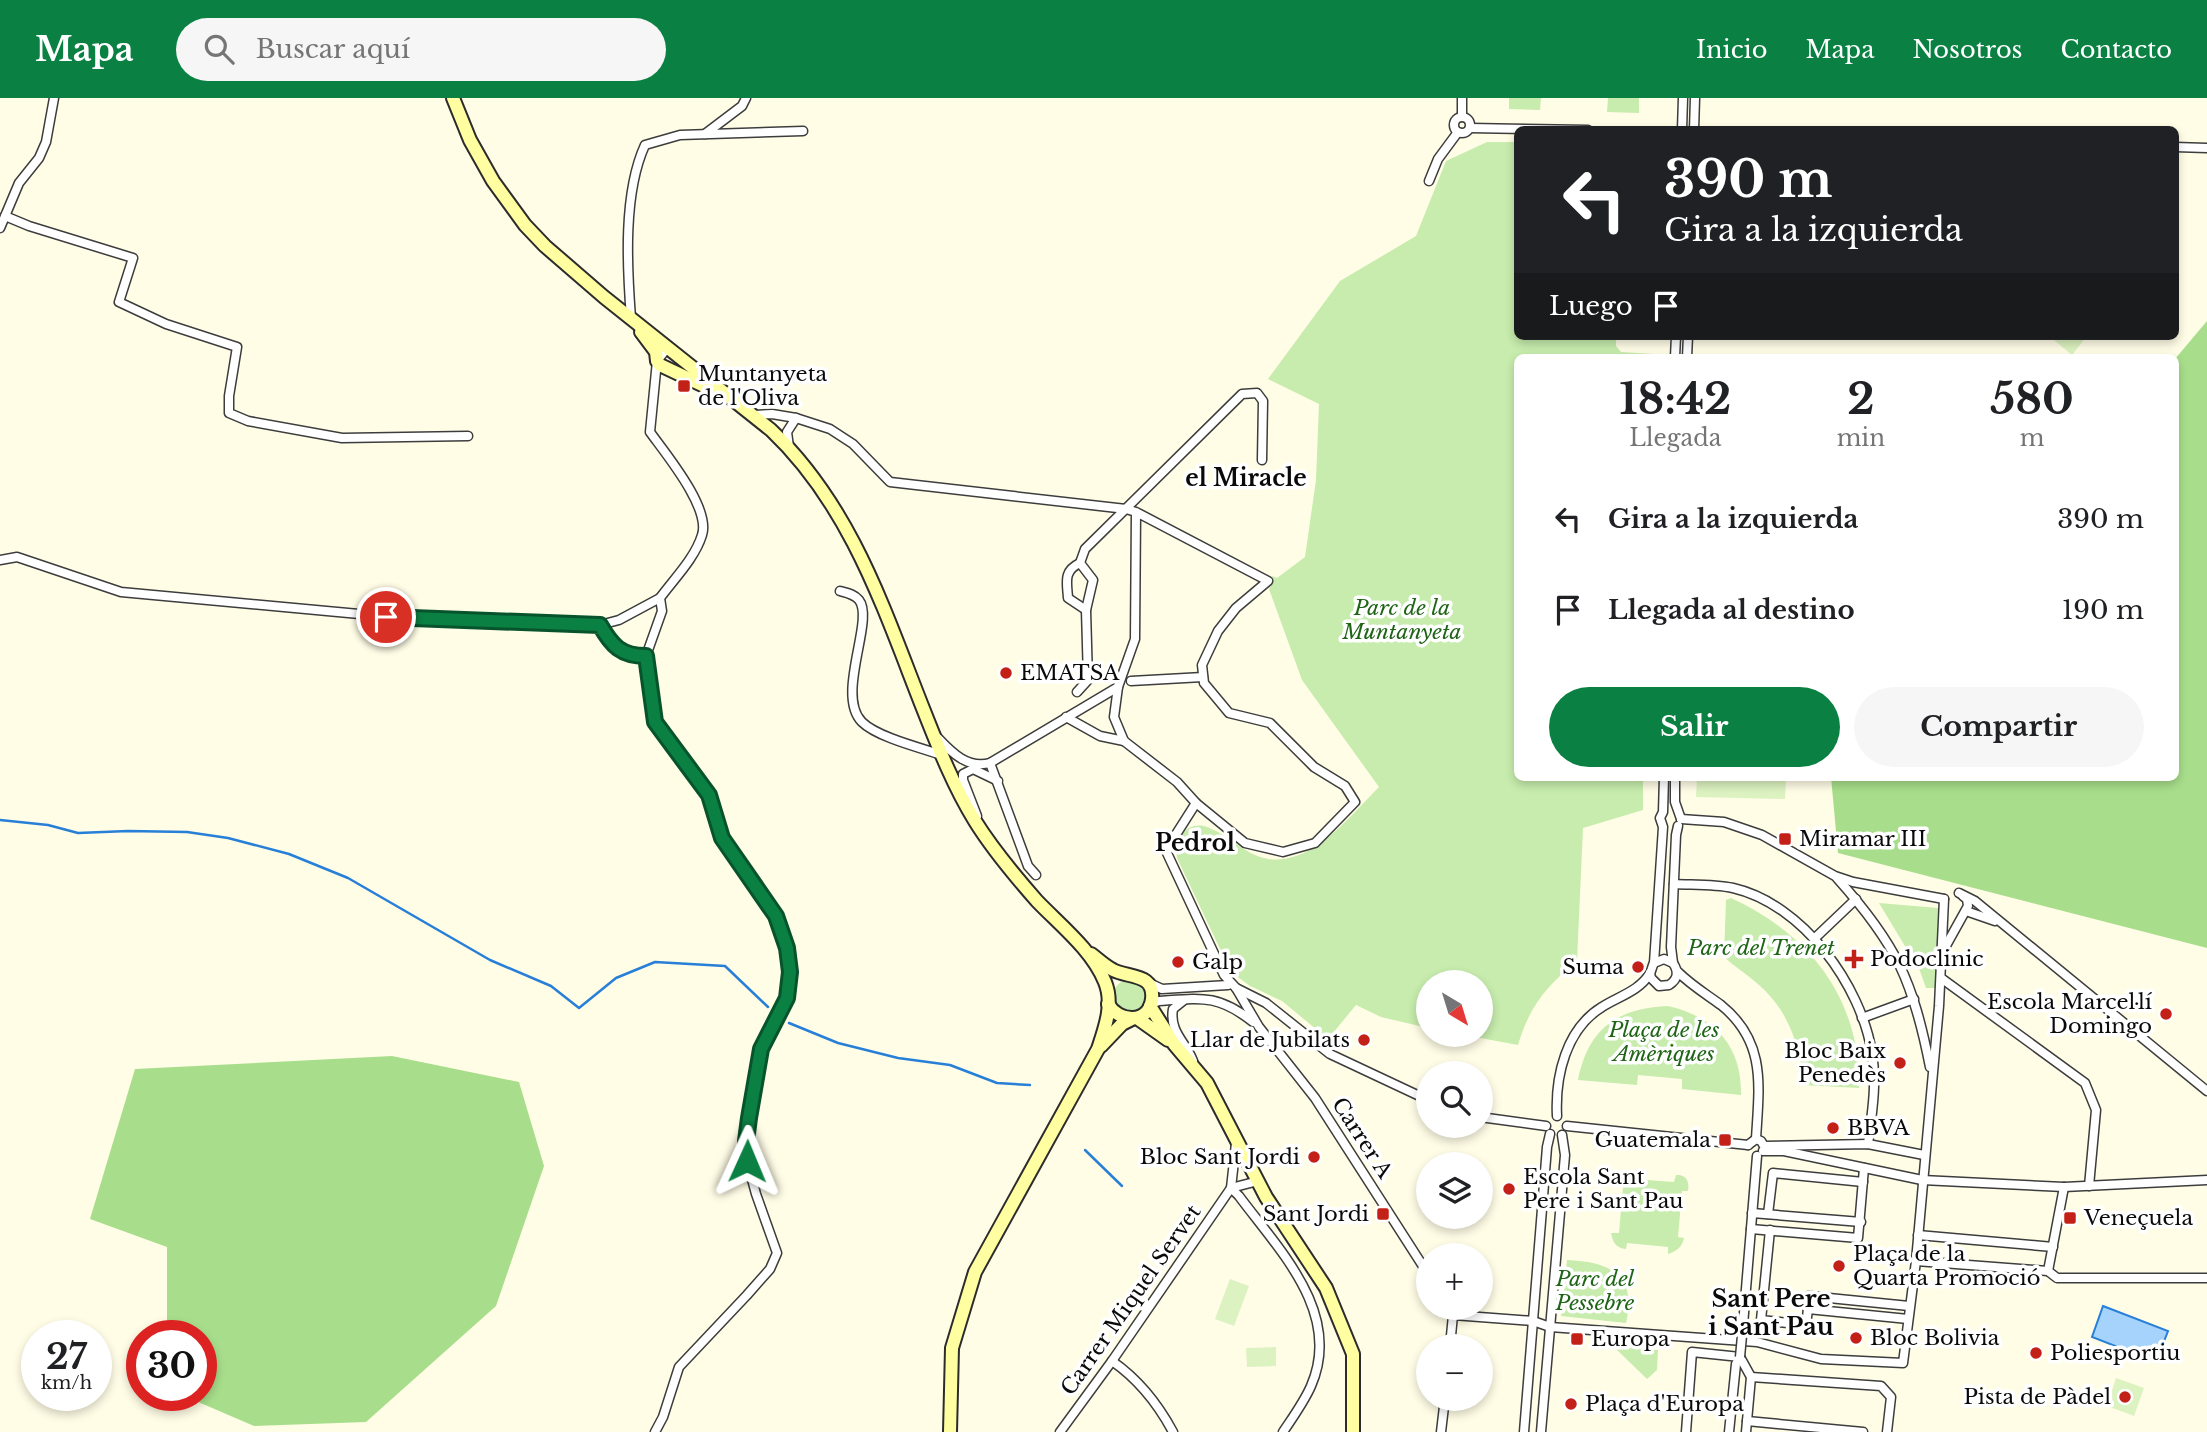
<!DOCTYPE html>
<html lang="es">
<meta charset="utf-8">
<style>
:root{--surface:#fff;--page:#f6f6f6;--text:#202124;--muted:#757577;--accent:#0b8043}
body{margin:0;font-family:"Libre Baskerville",serif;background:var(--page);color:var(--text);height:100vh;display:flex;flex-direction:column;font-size:26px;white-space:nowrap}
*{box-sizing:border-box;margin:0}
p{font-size:23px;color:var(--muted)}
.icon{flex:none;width:38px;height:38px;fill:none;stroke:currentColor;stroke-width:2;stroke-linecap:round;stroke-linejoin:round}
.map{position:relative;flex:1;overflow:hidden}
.side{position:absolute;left:1514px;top:256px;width:665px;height:427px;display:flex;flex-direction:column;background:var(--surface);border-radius:10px;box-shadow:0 4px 10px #0003}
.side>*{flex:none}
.banner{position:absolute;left:1514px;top:28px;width:665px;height:214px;border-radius:10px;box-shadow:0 4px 10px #0003;background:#202124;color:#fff;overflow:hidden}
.needle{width:46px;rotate:142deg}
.tools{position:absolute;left:1416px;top:872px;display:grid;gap:14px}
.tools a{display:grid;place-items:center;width:77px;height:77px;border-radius:50%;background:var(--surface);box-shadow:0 4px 10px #0003;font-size:35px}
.speed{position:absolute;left:21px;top:1222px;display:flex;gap:14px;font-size:35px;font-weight:700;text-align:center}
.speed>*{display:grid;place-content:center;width:91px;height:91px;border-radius:50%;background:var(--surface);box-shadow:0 4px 10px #0003;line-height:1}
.speed small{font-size:18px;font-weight:400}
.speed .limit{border:10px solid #d22;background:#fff;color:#111}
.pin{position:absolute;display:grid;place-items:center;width:60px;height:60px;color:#fff;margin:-30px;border:4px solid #fff;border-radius:50%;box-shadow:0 2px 7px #0007}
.me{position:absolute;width:77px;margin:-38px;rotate:1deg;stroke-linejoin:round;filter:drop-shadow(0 0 5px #0008)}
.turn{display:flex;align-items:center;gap:24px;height:147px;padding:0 35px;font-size:32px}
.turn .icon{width:91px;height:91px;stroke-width:2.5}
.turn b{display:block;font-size:49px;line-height:60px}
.then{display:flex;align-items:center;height:66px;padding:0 35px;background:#0003;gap:14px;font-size:26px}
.eta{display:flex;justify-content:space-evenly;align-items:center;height:119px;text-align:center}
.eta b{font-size:42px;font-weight:700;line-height:49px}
.button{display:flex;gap:14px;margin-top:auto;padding:14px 35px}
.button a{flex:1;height:80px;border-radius:42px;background:var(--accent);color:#fff;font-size:28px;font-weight:700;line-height:80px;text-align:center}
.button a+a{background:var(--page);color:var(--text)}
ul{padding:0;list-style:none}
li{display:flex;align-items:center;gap:21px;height:91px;padding:0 35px}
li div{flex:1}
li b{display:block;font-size:26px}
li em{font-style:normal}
header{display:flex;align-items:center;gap:42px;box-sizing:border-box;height:98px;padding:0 35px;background:var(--accent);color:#fff}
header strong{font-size:33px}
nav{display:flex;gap:38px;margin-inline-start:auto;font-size:24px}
.search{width:490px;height:63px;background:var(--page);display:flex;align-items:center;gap:18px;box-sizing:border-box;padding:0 24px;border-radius:38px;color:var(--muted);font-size:26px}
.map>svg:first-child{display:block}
</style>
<header>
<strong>Mapa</strong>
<div class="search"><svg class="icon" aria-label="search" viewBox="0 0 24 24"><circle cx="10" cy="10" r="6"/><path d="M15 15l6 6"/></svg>Buscar aquí</div>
<nav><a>Inicio</a><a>Mapa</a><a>Nosotros</a><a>Contacto</a></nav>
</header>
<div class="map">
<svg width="2207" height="1334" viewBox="0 0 2207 1334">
<rect width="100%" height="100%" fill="#fffde6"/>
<g fill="#c7ecad">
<path d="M1509,0H1541L1540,12L1509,11Z"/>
<path d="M1608,0H1639V15L1607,14Z"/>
<path d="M1487,44H1517V238H1616V248L1621,254L1654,256V259H1517V679H1643V712L1583,730L1577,863C1546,889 1530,907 1518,947L1459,936H1480V884H1428V930L1381,919L1356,907L1328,941L1282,903L1250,888L1231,874L1177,760C1173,742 1187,722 1207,729C1239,741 1254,772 1296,758C1326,749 1357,711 1379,689L1302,582L1269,491L1273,484L1272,478L1277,480L1305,459L1316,382L1319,306L1268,281L1340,183L1416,138L1446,63Z"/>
<path d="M1731,800C1790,827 1837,872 1853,936C1858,954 1858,972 1859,990L1803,987C1801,949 1788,912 1759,887C1748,877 1735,869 1724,859L1726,802Z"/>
<path d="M1879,805L1938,810L1936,890H1926L1920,873Z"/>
<circle cx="1129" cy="898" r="16"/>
<path d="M1668,908C1714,919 1742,947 1741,997L1682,991V981L1638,977L1637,987L1578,982C1588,931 1617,910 1668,908Z"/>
<path d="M1629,1073H1633V1081L1674,1084L1676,1077C1686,1076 1690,1084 1688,1093H1682L1678,1139L1684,1140C1682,1149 1677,1153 1668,1156V1149L1627,1145L1626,1151C1615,1150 1613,1144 1611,1135H1619L1623,1089L1616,1088L1617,1082Z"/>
<path d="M1567,1162C1610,1164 1637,1176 1626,1225L1561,1218Z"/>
<path d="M1614,1249L1658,1252L1657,1272L1647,1281Z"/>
</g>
<g fill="#a8de8b">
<path d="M2207,223V850L1838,755L1831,679H2175V261Z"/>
<path d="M392,958L519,984L544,1068L496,1208L366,1324L254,1328L182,1297H201V1237H167V1149L90,1121L135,971Z"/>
</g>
<g fill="#dcf2c0">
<path d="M2049,238H2087L2072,257Z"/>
<path d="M1697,679H1786L1785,701L1696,699Z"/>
<path d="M1230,1181L1249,1188L1234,1228L1215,1221Z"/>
<path d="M1276,1249V1268L1247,1269L1246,1250Z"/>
<path d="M2116,1280L2144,1290L2134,1318L2107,1308Z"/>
</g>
<path fill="#a6d3fb" stroke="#277fd8" stroke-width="2" d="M2103,1208L2168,1233L2156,1264L2092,1239Z"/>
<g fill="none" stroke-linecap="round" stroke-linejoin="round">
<g stroke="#277fd8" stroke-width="2.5">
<path d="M0,722L48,727L78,735L128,733L187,734L228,740L289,756L348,780L490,862L551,888L579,910L616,880L655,864L725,868L768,909"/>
<path d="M789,925L838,945L898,960L950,967L997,985L1030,987"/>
<path d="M1085,1052L1122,1088"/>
</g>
<defs>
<g id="street">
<path d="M1462,0V19"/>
<circle cx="1462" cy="27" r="8"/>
<path d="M1470,30L1588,32"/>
<path d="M1682,32L1683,0"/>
<path d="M1694,32L1695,0"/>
<path d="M705,36L742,8L746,0"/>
<path d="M2175,49L2207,50"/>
<path d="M1429,83L1438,61L1458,34"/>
<path d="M5,118L29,128L133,160L119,204L166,226L237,249L229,298V315L248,323L342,340L468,338"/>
<path d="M0,130L19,85L39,60L46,44L54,0"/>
<path d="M631,220C627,168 623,95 645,47L680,37L803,33"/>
<path d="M1675,259L1676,238"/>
<path d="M1687,259L1688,238"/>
<path d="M754,317L772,316L796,320L830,331L853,346L890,384L1126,411L1136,414L1268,483L1236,510L1218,533L1202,567L1204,585L1229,615L1270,625L1314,669L1345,688L1355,704L1315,745L1283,754L1245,745L1196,705L1177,684L1124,643L1114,619L1118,589L1135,541L1136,414"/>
<path d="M789,349L787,334L796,320"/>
<path d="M0,462L17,459L121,494L413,521L600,527L619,522L660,500"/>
<path d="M1080,465C1063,473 1067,484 1068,500L1086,512"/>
<path d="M840,493C847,495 854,496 859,502C875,522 835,597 862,624C877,639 921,650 942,657"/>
<path d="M600,527C612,548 621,558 646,558"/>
<path d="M1131,583L1203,579"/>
<path d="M1077,594L1088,582L1086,512L1093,482L1080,465L1085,451L1242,296L1257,295L1263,303L1262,362"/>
<path d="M1066,619L1100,638L1124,643"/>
<path d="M938,640C952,655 968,671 990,665L1118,589"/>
<path d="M990,665L1028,768L1036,777"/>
<path d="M1675,679V704L1681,721"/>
<path d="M1196,705L1168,749L1167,755L1224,877L1236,890L1259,929L1315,1000L1428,1176"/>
<path d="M977,718L963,682V676L973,671L998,683"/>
<path d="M1681,721L1724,724L1762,737L1835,778L1853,784L1944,801"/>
<path d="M1837,780C1896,846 1913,882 1930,969"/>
<path d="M1674,786C1693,787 1714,786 1733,790C1803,806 1861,887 1872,955C1877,986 1872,1015 1868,1046"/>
<path d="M1959,795L1975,803L2207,993"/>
<path d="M1966,813L1995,823"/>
<path d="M1814,841L1856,801"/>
<path d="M1943,853L1968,808L1967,801L1963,798"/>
<path d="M1673,865L1671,849L1676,737L1678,728"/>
<path d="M1678,874C1691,887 1706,896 1721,907C1767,944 1759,989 1756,1041"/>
<path d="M1650,875L1651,880L1659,888L1669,887C1678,881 1679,874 1673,865L1664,861L1654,865"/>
<path d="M1941,880L2085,985L2096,1012L2089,1088"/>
<path d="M1149,885L1162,891L1228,887"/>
<path d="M1236,890L1266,905L1330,956L1428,1002"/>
<path d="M1183,903L1173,911C1169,934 1186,944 1193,963"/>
<path d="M1151,906L1159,903C1201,900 1218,896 1253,924"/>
<path d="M1862,920L1914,901"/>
<path d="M1557,1018C1555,978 1566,931 1602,909C1617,899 1640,893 1650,875C1652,872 1652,868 1654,865L1663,729L1660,720L1663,714L1664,679"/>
<path d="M1480,1019L1546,1028"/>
<path d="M1567,1028L1748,1047"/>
<path d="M1748,1047L1756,1041L1761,1043L1764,1048L1868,1046L1924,1057"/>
<path d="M1763,1053H1784L1922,1082L2064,1089L2207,1082"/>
<path d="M1231,1090L1239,1098C1279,1152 1343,1215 1311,1288C1304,1304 1293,1319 1283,1334"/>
<path d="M1231,1090L1258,1083"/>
<path d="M1752,1115L1861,1124"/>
<path d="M1768,1116L1773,1075L1863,1084"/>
<path d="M1751,1131L1858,1140L1864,1070"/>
<path d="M1770,1132L1761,1222L1806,1227L1808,1211"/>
<path d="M1918,1137L2053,1149"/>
<path d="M1916,1163L2048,1173L2064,1089"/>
<path d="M2048,1173L2057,1180H2207"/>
<path d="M1449,1209L1453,1217L1450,1248"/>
<path d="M1453,1217L1533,1223L1550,1229L1757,1244L1821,1261L1903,1265L1916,1163L1939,908L1944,801"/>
<path d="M1908,1221L1808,1211L1809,1198L1909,1208"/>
<path d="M1743,1227L1757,1058"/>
<path d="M1740,1259L1751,1279L1746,1334"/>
<path d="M1112,1263C1138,1281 1158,1306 1173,1334"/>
<path d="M1751,1279L1881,1288L1891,1299L1887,1334"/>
<path d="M1747,1323L1863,1334"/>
<path d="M655,1334L663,1319L679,1269L747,1197L770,1171L777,1155L756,1096L747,1063L746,1043L761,951L787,900L790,875L787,850L776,818L722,740L709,697L655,624L646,558L662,513L660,500C674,481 695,460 702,437C711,410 665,355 650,334L657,263L668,249"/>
<path d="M1060,1334L1112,1263L1231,1090L1236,1045"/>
<path d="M1441,1334L1445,1300"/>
<path d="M1524,1334L1547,1049L1550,1036"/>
<path d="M1541,1334L1565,1057L1562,1037"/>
<path d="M1686,1334L1692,1254L1740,1259"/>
<path d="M1729,1334L1736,1266L1740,1259"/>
</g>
<g id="secondary">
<path d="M453,0L470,42L493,83L525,127L545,148L604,199L771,332C852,409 884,512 924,613C939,651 954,689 975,723C993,752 1015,778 1037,803C1060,827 1092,852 1105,884C1114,906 1105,930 1098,951L975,1174L952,1250L950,1334"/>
<path d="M641,234L656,254L657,263L660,267L719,295"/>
<path d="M1091,856C1098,861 1105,868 1113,872C1128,880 1155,875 1152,901C1149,927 1118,924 1108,906"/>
<path d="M1150,908L1174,946L1207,985L1266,1099L1326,1190L1353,1256V1334"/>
<path d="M1137,920L1168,942"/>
<path d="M1101,948L1122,926L1132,921"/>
</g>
</defs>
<use href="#street" stroke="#3d3d3d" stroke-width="11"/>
<use href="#secondary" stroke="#2c2c2c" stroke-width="16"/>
<use href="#street" stroke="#fff" stroke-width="8"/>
<use href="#secondary" stroke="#fffea1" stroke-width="12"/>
<defs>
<path id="street-bridge" d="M1740,1259L1743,1227"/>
</defs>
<use href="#street-bridge" stroke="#3d3d3d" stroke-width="11" stroke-linecap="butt"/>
<use href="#street-bridge" stroke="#fff" stroke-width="8"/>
</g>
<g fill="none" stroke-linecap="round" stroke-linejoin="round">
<defs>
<path id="route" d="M386,519L600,527C612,548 621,558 646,558L655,624L709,697L722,740L776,818L787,850L790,874L787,900L761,951L749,1020L746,1043L747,1063"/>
</defs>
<use href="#route" stroke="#07532c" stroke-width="18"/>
<use href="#route" stroke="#0b8043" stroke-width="12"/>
</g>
<g fill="#c32118" stroke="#fff" stroke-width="2.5">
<rect x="677" y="281" width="14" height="14" rx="3.5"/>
<circle cx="1006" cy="575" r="7"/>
<rect x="1778" y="734" width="14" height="14" rx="3.5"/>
<path d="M1850.5 850.5h7v7h7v7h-7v7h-7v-7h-7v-7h7z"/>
<circle cx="1178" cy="864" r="7"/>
<circle cx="1638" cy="869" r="7"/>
<circle cx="2166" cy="916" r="7"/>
<circle cx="1364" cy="942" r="7"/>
<circle cx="1900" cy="965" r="7"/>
<circle cx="1833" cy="1030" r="7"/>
<rect x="1718" y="1035" width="14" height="14" rx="3.5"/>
<circle cx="1314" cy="1059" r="7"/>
<circle cx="1509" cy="1091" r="7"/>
<rect x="1376" y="1109" width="14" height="14" rx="3.5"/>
<rect x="2063" y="1113" width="14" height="14" rx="3.5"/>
<circle cx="1839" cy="1168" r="7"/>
<circle cx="1856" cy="1240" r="7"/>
<rect x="1570" y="1234" width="14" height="14" rx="3.5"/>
<circle cx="2036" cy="1255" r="7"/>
<circle cx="2125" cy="1299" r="7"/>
<circle cx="1571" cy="1306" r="7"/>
</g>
<g text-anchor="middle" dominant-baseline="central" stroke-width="7" stroke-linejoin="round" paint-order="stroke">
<g font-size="21" fill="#0a0a0a" stroke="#fff" text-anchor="start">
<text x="698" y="276">Muntanyeta<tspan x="698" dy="24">de l'Oliva</tspan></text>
<text x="1020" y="575">EMATSA</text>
<text x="1799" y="741">Miramar III</text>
<text x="1870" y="861">Podoclinic</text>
<text x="1192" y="864">Galp</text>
<text x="1624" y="869" text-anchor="end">Suma</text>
<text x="2152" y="904" text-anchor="end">Escola Marcel·lí<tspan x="2152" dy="24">Domingo</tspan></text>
<text x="1350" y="942" text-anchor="end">Llar de Jubilats</text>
<text x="1886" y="953" text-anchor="end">Bloc Baix<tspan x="1886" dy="24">Penedès</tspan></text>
<text x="1847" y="1030">BBVA</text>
<text x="1711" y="1042" text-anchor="end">Guatemala</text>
<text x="1300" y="1059" text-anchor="end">Bloc Sant Jordi</text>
<text x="1523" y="1079">Escola Sant<tspan x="1523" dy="24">Pere i Sant Pau</tspan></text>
<text x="1369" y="1116" text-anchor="end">Sant Jordi</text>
<text x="2084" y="1120">Veneçuela</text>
<text x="1853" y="1156">Plaça de la<tspan x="1853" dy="24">Quarta Promoció</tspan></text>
<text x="1870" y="1240">Bloc Bolivia</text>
<text x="1591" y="1241">Europa</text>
<text x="2050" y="1255">Poliesportiu</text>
<text x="2111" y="1299" text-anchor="end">Pista de Pàdel</text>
<text x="1585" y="1306">Plaça d'Europa</text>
</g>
<g font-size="21" font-style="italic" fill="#1f6516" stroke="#fff">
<text x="1402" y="510">Parc de la<tspan x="1402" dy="24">Muntanyeta</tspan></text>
<text x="1761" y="850">Parc del Trenet</text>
<text x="1664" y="932">Plaça de les<tspan x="1664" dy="24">Amèriques</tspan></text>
<text x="1595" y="1181">Parc del<tspan x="1595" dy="24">Pessebre</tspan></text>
</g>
<g font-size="21" fill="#0a0a0a" stroke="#fff">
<text transform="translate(1362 1040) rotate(57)">Carrer A</text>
<text transform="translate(1131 1202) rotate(-55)">Carrer Miquel Servet</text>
</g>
<g font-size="23" font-weight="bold" fill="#0a0a0a" stroke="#fff">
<text x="1246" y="380">el Miracle</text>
<text x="1195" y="745">Pedrol</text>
</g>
<g font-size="24" font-weight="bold" fill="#0a0a0a" stroke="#fff">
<text x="1771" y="1200">Sant Pere<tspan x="1771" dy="28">i Sant Pau</tspan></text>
</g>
</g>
</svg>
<div class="tools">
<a><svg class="needle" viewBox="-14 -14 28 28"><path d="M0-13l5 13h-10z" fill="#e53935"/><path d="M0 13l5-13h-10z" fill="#757577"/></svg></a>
<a><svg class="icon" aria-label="search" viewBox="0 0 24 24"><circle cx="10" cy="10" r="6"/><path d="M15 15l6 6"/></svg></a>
<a><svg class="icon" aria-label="layers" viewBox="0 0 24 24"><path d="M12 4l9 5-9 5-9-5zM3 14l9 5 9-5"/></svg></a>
<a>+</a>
<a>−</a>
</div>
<div class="speed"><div>27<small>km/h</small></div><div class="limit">30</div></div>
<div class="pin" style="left:386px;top:519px;background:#d93025"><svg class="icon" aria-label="arrive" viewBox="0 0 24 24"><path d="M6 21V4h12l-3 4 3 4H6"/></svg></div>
<svg class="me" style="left:747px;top:1063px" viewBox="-20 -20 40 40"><path d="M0-17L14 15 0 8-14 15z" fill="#0b8043" stroke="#fff" stroke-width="4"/></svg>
<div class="banner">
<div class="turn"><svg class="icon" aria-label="left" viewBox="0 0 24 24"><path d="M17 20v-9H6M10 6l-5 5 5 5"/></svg><div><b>390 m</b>Gira a la izquierda</div></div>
<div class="then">Luego<svg class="icon" aria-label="arrive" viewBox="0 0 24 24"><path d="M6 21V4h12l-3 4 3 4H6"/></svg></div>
</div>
<section class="side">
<div class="eta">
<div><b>18:42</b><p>Llegada</p></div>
<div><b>2</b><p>min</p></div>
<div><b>580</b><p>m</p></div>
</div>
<ul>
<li><svg class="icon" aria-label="left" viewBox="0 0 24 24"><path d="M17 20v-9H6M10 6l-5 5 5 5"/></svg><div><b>Gira a la izquierda</b></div><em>390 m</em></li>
<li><svg class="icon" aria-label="arrive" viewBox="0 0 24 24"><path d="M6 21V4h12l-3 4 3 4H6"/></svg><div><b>Llegada al destino</b></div><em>190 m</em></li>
</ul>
<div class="button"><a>Salir</a><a>Compartir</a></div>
</section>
</div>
